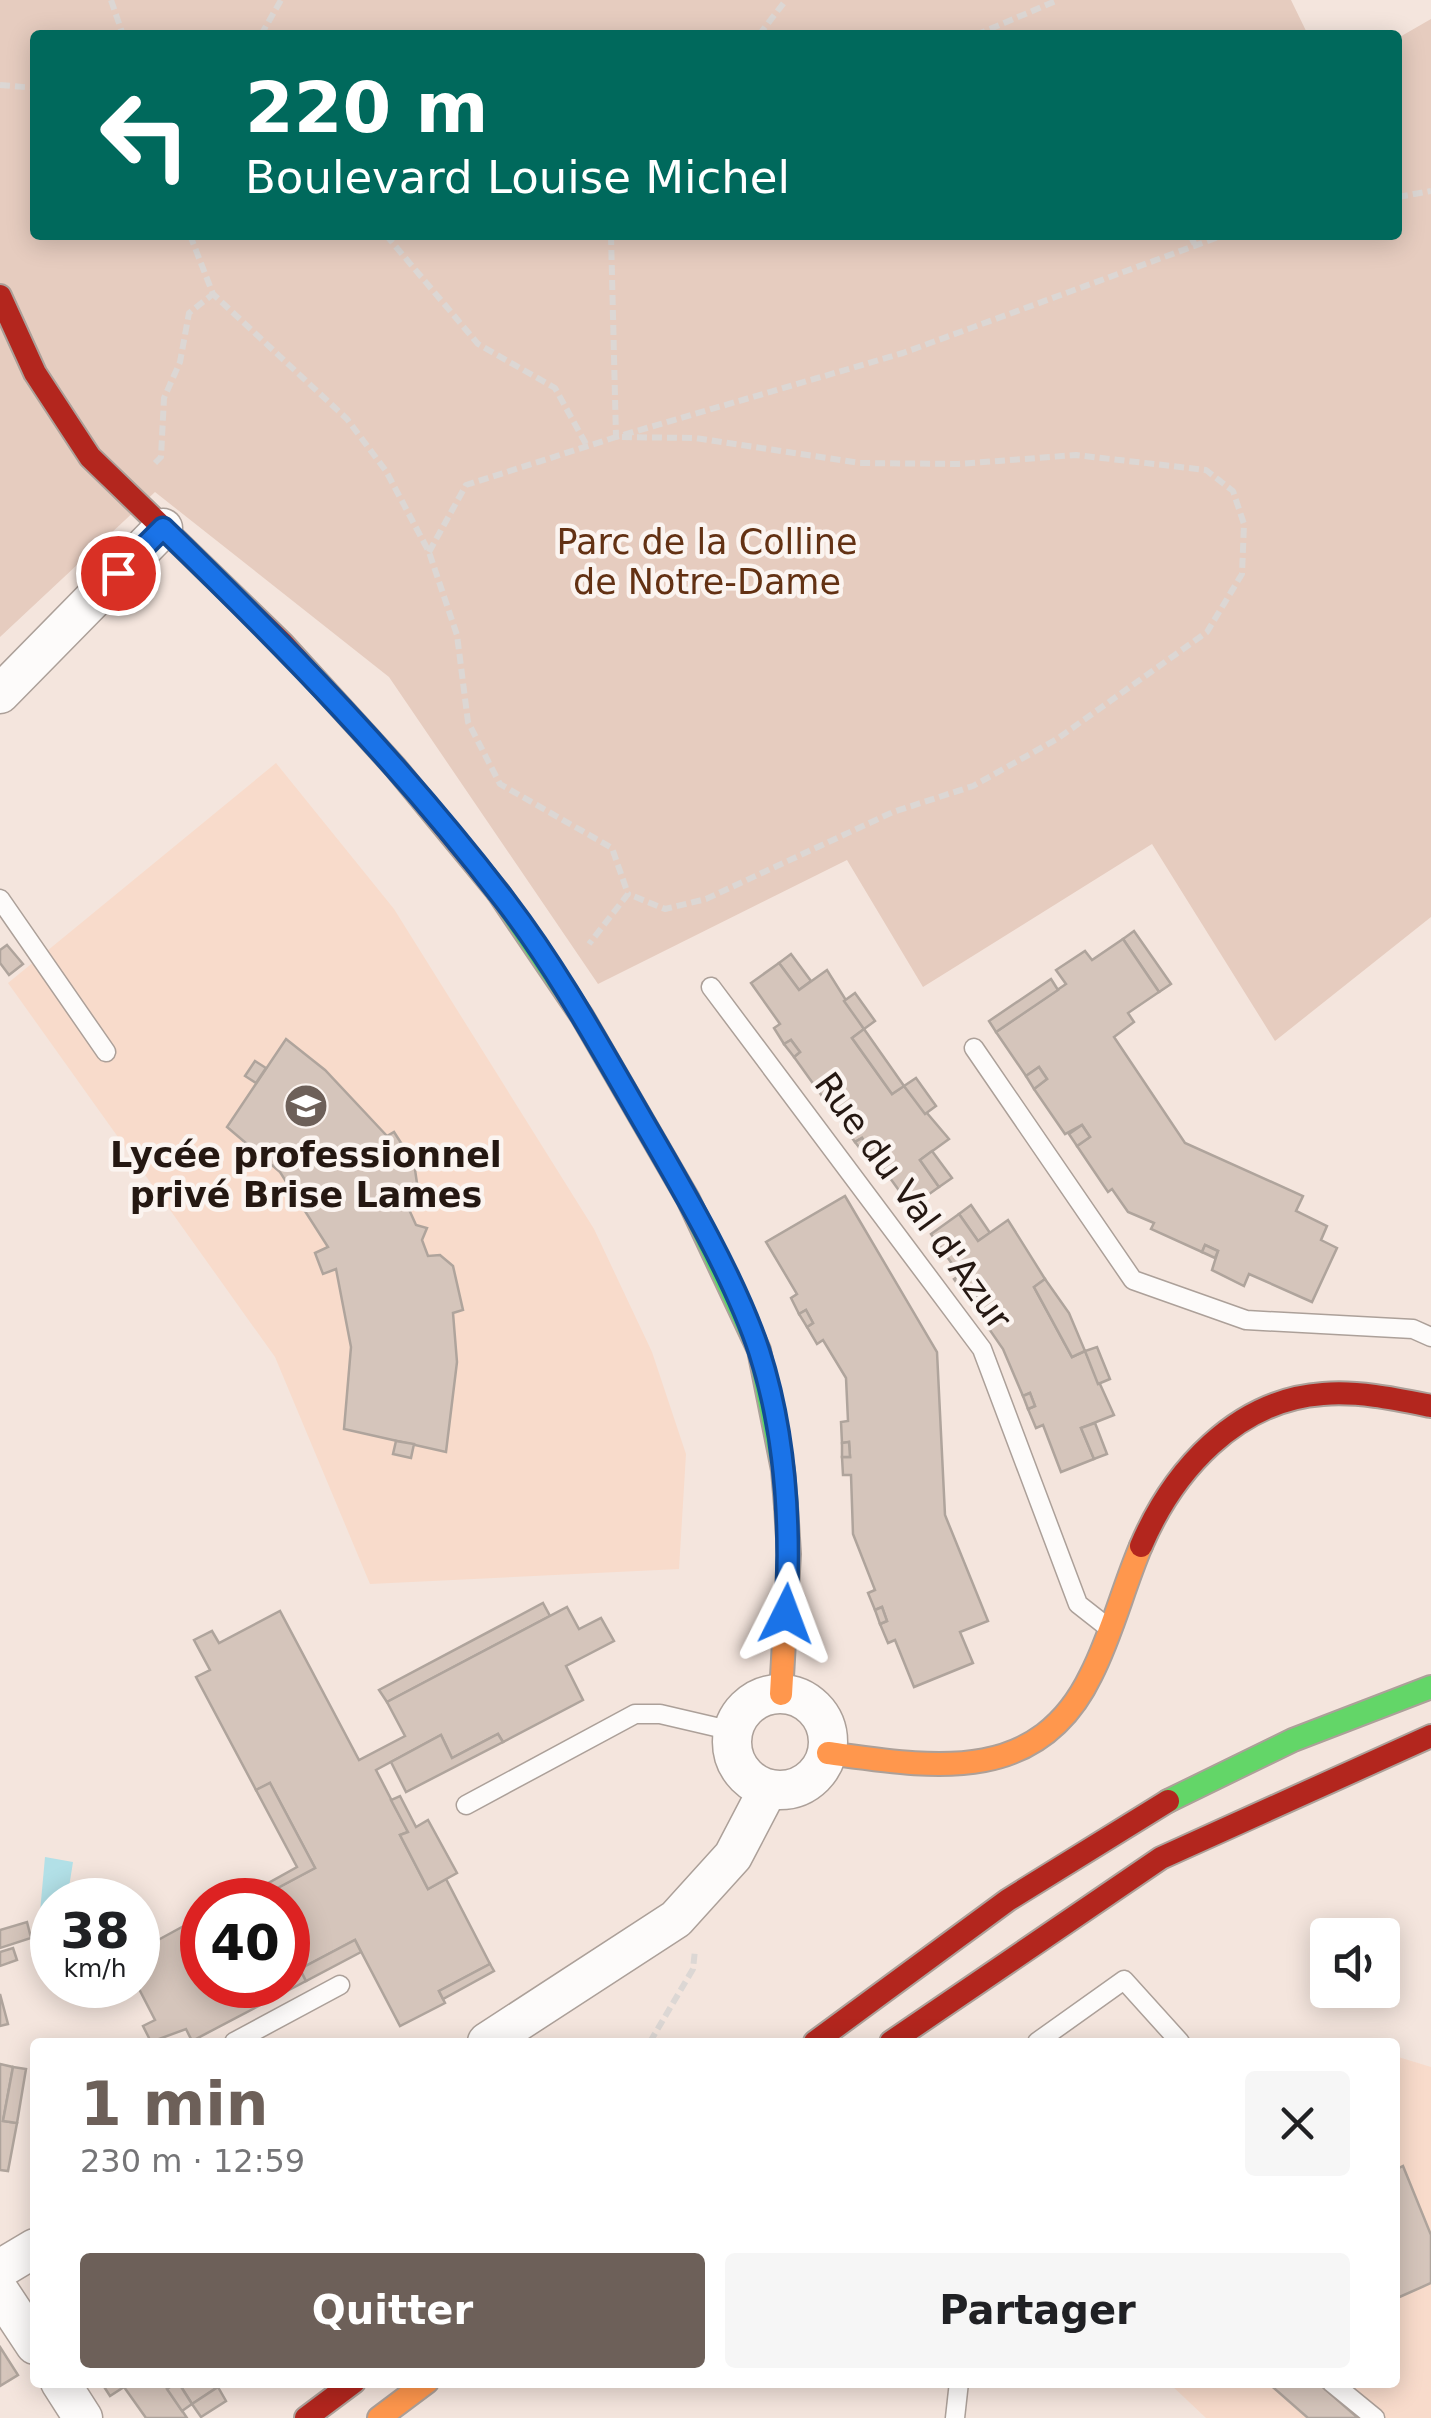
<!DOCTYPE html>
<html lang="fr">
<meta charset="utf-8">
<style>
:root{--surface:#fff;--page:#f6f6f6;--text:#202124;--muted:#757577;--accent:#6d6059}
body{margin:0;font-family:"DejaVu Sans",sans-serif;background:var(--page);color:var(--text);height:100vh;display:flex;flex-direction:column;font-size:38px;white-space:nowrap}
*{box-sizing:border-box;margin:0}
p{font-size:32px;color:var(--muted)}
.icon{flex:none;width:55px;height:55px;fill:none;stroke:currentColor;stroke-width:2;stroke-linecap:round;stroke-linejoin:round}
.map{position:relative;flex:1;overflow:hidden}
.panel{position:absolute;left:30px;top:2038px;width:1370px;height:350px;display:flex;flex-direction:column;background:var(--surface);border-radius:10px;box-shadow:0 5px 25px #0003}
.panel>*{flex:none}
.top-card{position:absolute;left:30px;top:30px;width:1372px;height:210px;border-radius:10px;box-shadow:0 5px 25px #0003;background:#00695c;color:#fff;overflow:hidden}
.buttons{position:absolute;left:1310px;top:1918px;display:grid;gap:20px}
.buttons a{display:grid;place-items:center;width:90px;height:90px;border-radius:10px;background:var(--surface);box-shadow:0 5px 25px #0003;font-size:50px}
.speed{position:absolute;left:30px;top:1878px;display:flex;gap:20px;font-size:50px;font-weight:700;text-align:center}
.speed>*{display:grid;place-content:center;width:130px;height:130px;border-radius:50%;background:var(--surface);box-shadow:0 5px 25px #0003;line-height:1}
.speed small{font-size:25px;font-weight:400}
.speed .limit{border:15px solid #d22;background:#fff;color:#111}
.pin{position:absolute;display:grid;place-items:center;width:85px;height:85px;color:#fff;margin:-42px;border:5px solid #fff;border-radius:50%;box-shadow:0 2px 10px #0007}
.me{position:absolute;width:110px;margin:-55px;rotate:3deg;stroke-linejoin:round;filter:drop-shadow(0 0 8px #0008)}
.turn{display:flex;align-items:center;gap:35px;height:210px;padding:0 50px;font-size:45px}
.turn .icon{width:130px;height:130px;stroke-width:2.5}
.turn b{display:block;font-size:70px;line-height:85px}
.round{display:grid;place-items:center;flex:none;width:105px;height:105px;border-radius:10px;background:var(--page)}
.head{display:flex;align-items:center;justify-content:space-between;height:170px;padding:0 50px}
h1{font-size:60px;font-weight:600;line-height:75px;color:var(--accent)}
.primary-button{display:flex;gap:20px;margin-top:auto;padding:20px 50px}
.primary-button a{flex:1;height:115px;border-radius:10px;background:var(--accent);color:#fff;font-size:40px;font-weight:600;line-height:115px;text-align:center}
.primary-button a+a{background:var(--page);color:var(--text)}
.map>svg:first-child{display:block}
</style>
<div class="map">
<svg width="1431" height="2418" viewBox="0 0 1431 2418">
<rect width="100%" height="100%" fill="#f4e5dd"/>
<g fill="#f8dbcb">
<path d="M276,763L394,909L594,1229L652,1352L686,1454L679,1569L370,1584L275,1357L8,983Z"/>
<path d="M1395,2056L1431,2067V2418H1206L1169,2383L1395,2382Z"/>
</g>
<path fill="#e6ccbf" d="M0,0H1291L1308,35H35V235H1398V38L1431,19V917L1275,1041L1152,844L923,987L847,860L598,984L389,677L155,492L0,637Z"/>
<path fill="#b2e0e7" d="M45,1857L73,1862L67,1900H52V1909L40,1912Z"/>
<g fill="#d5c5bb" stroke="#afa49c" stroke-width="2.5">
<path d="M1134,931L1171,984L1159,992L1123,939Z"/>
<path d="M1123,939L1159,992L1128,1013L1134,1022L1114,1037L1185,1143L1303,1196L1296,1211L1327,1226L1321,1240L1337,1248L1312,1302L1249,1274L1244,1286L1212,1270L1218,1251L1205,1245L1202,1252L1151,1229L1154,1223L1128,1212L1112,1189L1108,1192L1077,1146L1090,1137L1082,1125L1065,1134L1034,1089L1047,1079L1039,1067L1026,1076L996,1032L1066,984L1056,970L1085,951L1092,960Z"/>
<path d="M7,945L23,964L9,975L0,963V950Z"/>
<path d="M791,954L811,981L799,990L779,963Z"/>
<path d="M779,963L799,990L827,970L864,1029L852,1038L892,1094L904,1086L949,1139L920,1160L939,1187L911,1207L882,1167L876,1171L864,1154L870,1150L862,1138L855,1142L794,1057L800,1052L791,1040L784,1044L774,1028L780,1024L751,983Z"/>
<path d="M1051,979L1058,990L996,1032L989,1021Z"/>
<path d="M855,993L875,1021L864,1029L844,1001Z"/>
<path d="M864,1029L904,1086L892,1094L852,1038Z"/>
<path d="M286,1039L325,1070L387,1136L394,1132L414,1163L417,1183L403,1196L416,1225L427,1228L422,1240L428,1256L440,1255L453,1266L463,1310L453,1313L457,1362L446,1452L344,1429L351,1347L336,1269L323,1274L315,1253L328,1247L280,1172L227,1127Z"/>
<path d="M791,1040L800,1052L794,1057L784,1044Z"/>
<path d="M255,1061L266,1068L256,1083L245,1076Z"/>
<path d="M1039,1067L1047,1079L1034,1089L1026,1076Z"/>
<path d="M916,1078L936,1106L925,1114L904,1086Z"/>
<path d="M1082,1125L1090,1137L1077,1146L1069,1134Z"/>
<path d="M862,1138L870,1150L864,1154L855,1142Z"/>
<path d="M932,1151L952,1178L939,1187L920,1160Z"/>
<path d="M845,1196L937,1352L945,1515L988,1621L960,1632L973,1663L914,1687L895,1640L888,1643L880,1624L887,1621L882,1607L875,1610L868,1593L875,1590L853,1534L851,1475H843L842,1457H850L849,1442L842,1443L841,1422L848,1421L846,1378L823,1340L817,1344L807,1327L813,1323L806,1310L799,1314L791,1298L797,1294L766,1242Z"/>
<path d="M971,1205L990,1233L978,1241L959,1214Z"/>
<path d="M959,1214L978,1241L1008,1220L1045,1279L1034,1287L1072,1357L1085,1351L1114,1415L1081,1428L1094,1459L1061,1472L1043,1425L1036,1428L1028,1409L1035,1406L1030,1393L1023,1396L1003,1349L974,1307L980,1303L972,1291L966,1296L954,1279L960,1275L931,1234Z"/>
<path d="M1205,1245L1218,1251L1215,1258L1202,1252Z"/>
<path d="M1045,1279L1069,1313L1085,1351L1072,1357L1034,1287Z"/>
<path d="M972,1291L980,1303L974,1307L966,1296Z"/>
<path d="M806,1310L813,1323L807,1327L799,1314Z"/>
<path d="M1097,1347L1110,1379L1098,1384L1085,1351Z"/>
<path d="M1030,1393L1035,1406L1028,1409L1023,1396Z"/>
<path d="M1095,1423L1107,1454L1094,1459L1081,1428Z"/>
<path d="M396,1441L414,1444L411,1458L393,1454Z"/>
<path d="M849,1442L850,1457H842V1443Z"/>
<path d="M543,1603L550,1616L387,1702L379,1690Z"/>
<path d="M567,1607L579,1629L601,1618L614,1641L566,1666L583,1700L503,1742L498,1734L452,1758L441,1735L376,1770L408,1832L400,1835L428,1889L446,1879L490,1964L439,1991L445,2003L400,2026L355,1940L300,1969L306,1981L192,2041L186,2029L151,2042L143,2026L155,2020L137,1985L138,1951L202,1916V1985H288V1900H255L315,1868L270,1783L256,1790L196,1677L210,1670L194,1640L212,1631L219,1643L280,1611L359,1760L405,1736L387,1702Z"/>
<path d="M882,1607L887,1621L880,1624L875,1610Z"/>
<path d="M498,1734L503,1742L406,1792L391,1762L441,1735L452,1758Z"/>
<path d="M270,1783L315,1868L255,1900H238L297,1867L256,1790Z"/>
<path d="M400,1796L416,1827L428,1820L457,1873L428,1889L400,1835L408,1832L391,1800Z"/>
<path d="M27,1922L31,1938L0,1948V1930Z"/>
<path d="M355,1940L361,1952L306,1981L300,1969Z"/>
<path d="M13,1948L17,1960L0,1966V1952Z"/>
<path d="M490,1964L494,1971L443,1999L439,1991Z"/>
<path d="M0,1994L8,2024L0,2026Z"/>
<path d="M0,2064L13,2067L3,2121L17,2123L8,2171L0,2170Z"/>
<path d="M13,2067L26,2069L17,2123L3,2121Z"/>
<path d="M1403,2166L1431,2235V2283L1395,2299V2170Z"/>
<path d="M0,2347L18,2375L0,2386Z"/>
<path d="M101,2382H163L187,2418H146L124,2387L110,2396Z"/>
<path d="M178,2382H225L192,2404Z"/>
<path d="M178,2382L192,2404L182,2411L167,2389Z"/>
<path d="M1267,2382H1317L1358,2418H1308Z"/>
<path d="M218,2387L226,2401L201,2417L192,2404Z"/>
</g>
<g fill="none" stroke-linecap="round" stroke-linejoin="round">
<defs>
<g id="lane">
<path d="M0,899L106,1052"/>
<path d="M711,987L982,1349L1078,1604L1106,1626"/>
<path d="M974,1048L1133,1280L1246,1320L1413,1329L1431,1337"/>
<path d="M466,1805L635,1714H660L733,1731"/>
<path d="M234,2042L340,1985"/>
<path d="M1037,2042L1124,1980L1180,2042"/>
<path d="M1331,2382L1375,2418"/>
<path d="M955,2418L959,2382"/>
</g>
<g id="street">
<path d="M0,694L163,528"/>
<circle cx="780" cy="1742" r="48"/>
<path d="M487,2042L676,1919L733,1856L768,1789"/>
<path d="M0,2269L35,2248"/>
<path d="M0,2292L35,2345"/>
<path d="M60,2382L83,2418"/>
</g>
<g id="fast">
<path d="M498,892L582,1016L688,1199L759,1350L783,1470L786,1506"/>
<path d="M1168,1801L1293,1740L1431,1687"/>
</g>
<g id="slow">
<path d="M781,1694L789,1554L786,1506"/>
<path d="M828,1753C931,1767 1037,1787 1091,1675C1112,1634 1123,1588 1141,1546"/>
<path d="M379,2418L427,2382"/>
</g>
<g id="jam">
<path d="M0,296L35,373L90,457L282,643L395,767L498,892"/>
<path d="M1141,1546C1173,1471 1236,1400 1323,1394C1359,1391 1396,1399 1431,1406"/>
<path d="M815,2042L1008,1900L1168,1801"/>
<path d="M891,2042L1161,1858L1431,1736"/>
<path d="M306,2418L354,2382"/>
</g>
</defs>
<use href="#lane" stroke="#aca099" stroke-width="21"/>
<use href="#street" stroke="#aca099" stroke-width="41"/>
<use href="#fast" stroke="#aca099" stroke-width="26"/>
<use href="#slow" stroke="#aca099" stroke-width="26"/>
<use href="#jam" stroke="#aca099" stroke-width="26"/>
<g stroke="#dcd7d4" stroke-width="6" stroke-dasharray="10 5" stroke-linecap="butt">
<path d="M111,0L123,35"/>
<path d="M261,35L281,0"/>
<path d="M759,35L786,0"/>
<path d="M976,35L1058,0"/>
<path d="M0,85L35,88"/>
<path d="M1398,197L1431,191"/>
<path d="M190,235L213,294L347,419L386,471L429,552L457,635L468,722L500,784L612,848L628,894L589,944"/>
<path d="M386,235L478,344L555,388L586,444"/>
<path d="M611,235L616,437L903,353L1224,235"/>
<path d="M1190,235L1195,245"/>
<path d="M155,463L161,457L164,398L180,362L189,313L213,294"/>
<path d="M429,552L466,485L616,437L695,438L860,463L958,464L1076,455L1206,470L1233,491L1244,524L1242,574L1207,632L1057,739L973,786L893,812L706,899L665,909L628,894"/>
<path d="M650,2042L693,1969L695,1950"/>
</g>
<use href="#lane" stroke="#fdfbfa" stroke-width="18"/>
<use href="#street" stroke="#fdfbfa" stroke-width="38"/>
<use href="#fast" stroke="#63d668" stroke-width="22"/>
<use href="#slow" stroke="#ff974d" stroke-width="22"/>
<use href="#jam" stroke="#b3261e" stroke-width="22"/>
</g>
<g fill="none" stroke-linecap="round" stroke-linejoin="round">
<defs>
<path id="route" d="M118,573L163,528C285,646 403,767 506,902C558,970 600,1047 643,1121C682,1188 735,1278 759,1351C786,1434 791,1527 786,1614"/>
</defs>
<use href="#route" stroke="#114b97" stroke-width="25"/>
<use href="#route" stroke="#1a73e8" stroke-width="18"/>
</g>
<defs>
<symbol id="school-disc" viewBox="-11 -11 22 22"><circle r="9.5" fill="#6d6059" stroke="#fbf4f0"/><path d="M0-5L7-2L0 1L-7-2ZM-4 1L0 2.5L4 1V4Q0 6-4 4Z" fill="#fff"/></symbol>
</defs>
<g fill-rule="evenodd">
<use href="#school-disc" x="281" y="1081" width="50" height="50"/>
</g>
<g text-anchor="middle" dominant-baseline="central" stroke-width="9" stroke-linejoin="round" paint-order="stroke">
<g font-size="35" fill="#633113" stroke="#fbf4f0">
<text x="707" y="542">Parc de la Colline<tspan x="707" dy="40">de Notre-Dame</tspan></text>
</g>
<g font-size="35" font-weight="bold" fill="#251812" stroke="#fbf4f0">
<text x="306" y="1155">Lycée professionnel<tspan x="306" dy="40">privé Brise Lames</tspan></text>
</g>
<g font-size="35" fill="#251812" stroke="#fbf4f0">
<text transform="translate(913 1201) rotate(54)">Rue du Val d'Azur</text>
</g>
</g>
</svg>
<div class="buttons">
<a><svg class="icon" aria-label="sound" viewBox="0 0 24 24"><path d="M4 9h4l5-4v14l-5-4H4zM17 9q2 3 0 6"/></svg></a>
</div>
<div class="speed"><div>38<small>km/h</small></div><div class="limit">40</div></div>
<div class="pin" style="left:118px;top:573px;background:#d93025"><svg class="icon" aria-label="arrive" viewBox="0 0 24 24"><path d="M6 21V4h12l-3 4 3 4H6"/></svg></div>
<svg class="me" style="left:786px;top:1614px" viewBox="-20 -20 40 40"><path d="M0-17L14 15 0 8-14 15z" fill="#1a73e8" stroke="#fff" stroke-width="4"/></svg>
<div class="top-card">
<div class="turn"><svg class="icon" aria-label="left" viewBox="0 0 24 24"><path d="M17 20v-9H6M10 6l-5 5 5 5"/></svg><div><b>220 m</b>Boulevard Louise Michel</div></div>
</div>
<section class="panel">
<div class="head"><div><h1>1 min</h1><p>230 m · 12:59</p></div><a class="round"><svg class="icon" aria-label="close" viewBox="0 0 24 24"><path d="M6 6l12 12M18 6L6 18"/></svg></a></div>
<div class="primary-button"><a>Quitter</a><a>Partager</a></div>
</section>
</div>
